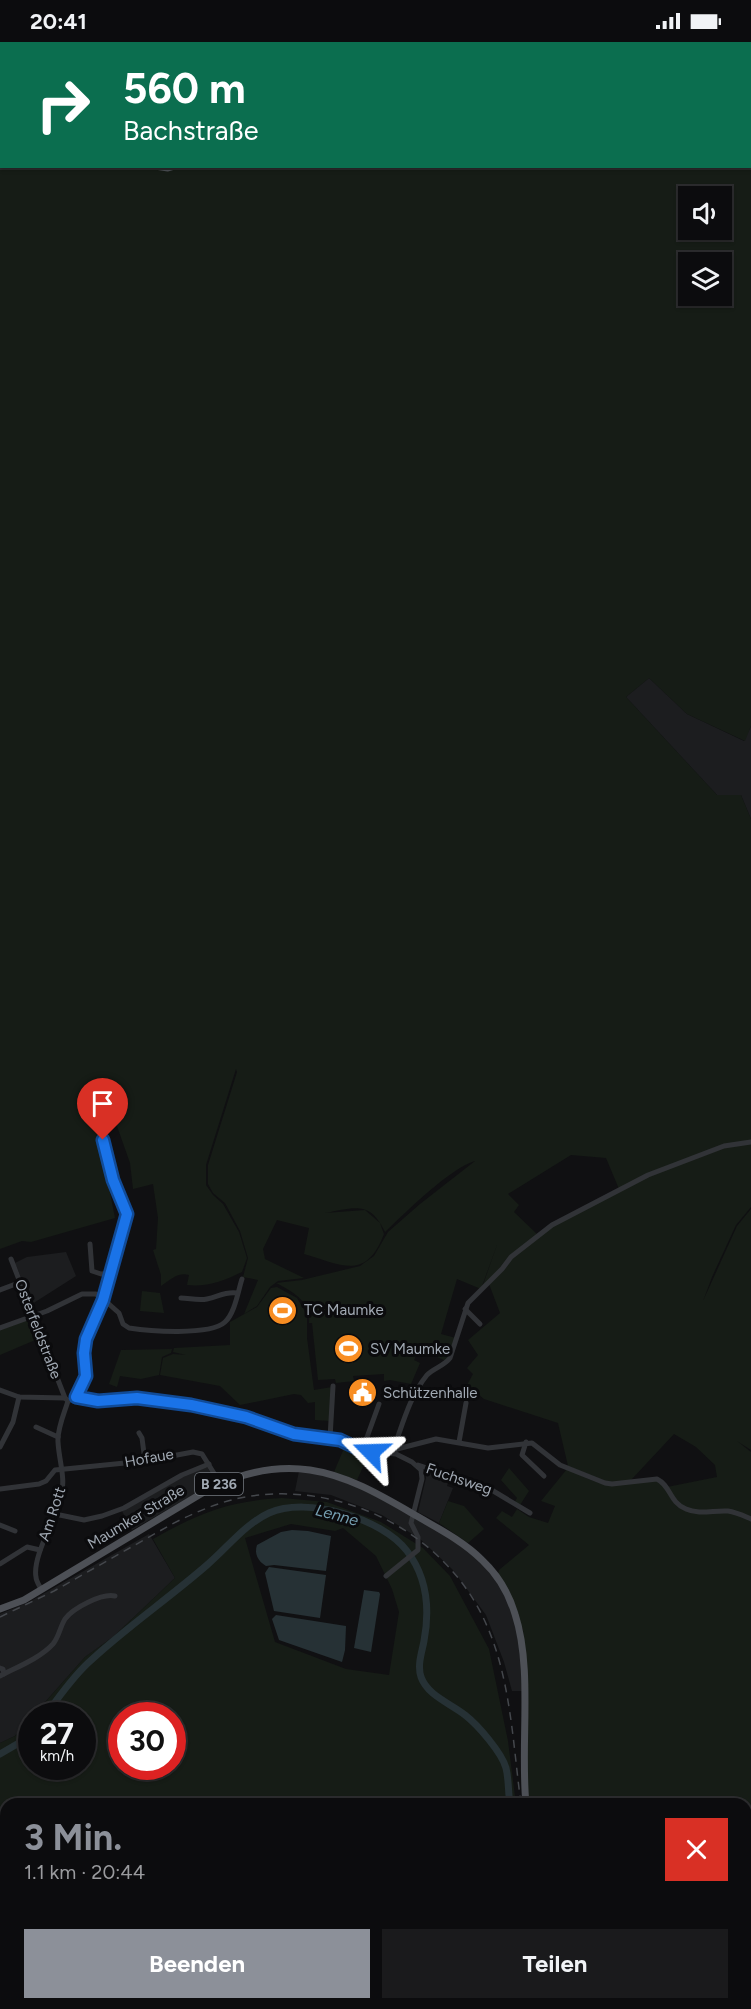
<!DOCTYPE html>
<html lang="de">
<meta charset="utf-8">
<style>
:root{--surface:#0c0c0e;--page:#1a1a1c;--text:#f1f3f6;--muted:#9a9b9e;--line:#2c2c2e;--accent:#8c9099}
body{margin:0;font-family:Figtree,sans-serif;background:var(--page);color:var(--text);height:100vh;display:flex;flex-direction:column;font-size:22px;white-space:nowrap}
*{box-sizing:border-box;margin:0}
p{font-size:20px;color:var(--muted)}
.icon{flex:none;width:33px;height:33px;fill:none;stroke:currentColor;stroke-width:2;stroke-linecap:round;stroke-linejoin:round}
.map{position:relative;flex:1;overflow:hidden}
.side{position:absolute;left:0px;top:1756px;width:752px;height:212px;display:flex;flex-direction:column;background:var(--surface);border-radius:18px 18px 0 0;box-shadow:0 2px 4px #0004,0 0 0 2px var(--line)}
.side>*{flex:none}
.top-card{position:absolute;left:0px;top:0px;width:752px;height:126px;box-shadow:0 2px 4px #0004,0 0 0 2px var(--line);background:#0b6e4f;color:#fff;overflow:hidden}
.tools{position:absolute;left:678px;top:144px;display:grid;gap:12px}
.tools a{display:grid;place-items:center;width:54px;height:54px;border-radius:0px;background:var(--surface);box-shadow:0 2px 4px #0004,0 0 0 2px var(--line);font-size:30px}
.speed{position:absolute;left:18px;top:1660px;display:flex;gap:12px;font-size:30px;font-weight:700;text-align:center}
.speed>*{display:grid;place-content:center;width:78px;height:78px;border-radius:50%;background:var(--surface);box-shadow:0 2px 4px #0004,0 0 0 2px var(--line);line-height:1}
.speed small{font-size:15px;font-weight:400}
.speed .limit{border:9px solid #d22;background:#fff;color:#111}
.pin{position:absolute;display:grid;place-items:center;width:51px;height:51px;color:#fff;margin:-62px -26px;border-radius:50% 50% 50% 0;rotate:-45deg;box-shadow:0 0 6px #0007}
.pin .icon{rotate:45deg}
.me{position:absolute;width:66px;margin:-33px;rotate:292deg;stroke-linejoin:round;filter:drop-shadow(0 0 4px #0008)}
.turn{display:flex;align-items:center;gap:21px;height:126px;padding:0 24px;font-size:27px}
.turn .icon{width:78px;height:78px;stroke-width:2.5}
.turn b{display:block;font-size:42px;line-height:51px}
.round{display:grid;place-items:center;flex:none;width:63px;height:63px;border-radius:0px;background:var(--page)}
.summary{display:flex;align-items:center;justify-content:space-between;height:102px;padding:0 24px}
h1{font-size:36px;font-weight:700;line-height:45px;color:var(--accent)}
.action{display:flex;gap:12px;margin-top:auto;padding:12px 24px}
.action a{flex:1;height:69px;border-radius:0px;background:var(--accent);color:#fff;font-size:24px;font-weight:700;line-height:69px;text-align:center}
.action a+a{background:var(--page);color:var(--text)}
.status{display:flex;justify-content:space-between;align-items:center;height:42px;padding:0 30px;background:var(--surface);direction:ltr}
.status svg{height:16px;fill:currentColor}
.map>svg:first-child{display:block}
</style>
<div class="status"><b>20:41</b><svg viewBox="0 0 49 12"><path d="M0 12V9h3v3zM5 12V6h3v6zM10 12V3h3v9zM15 12V0h3v12zM26 1h20v11H26zM47 4h2v5h-2z"/></svg></div>
<div class="map">
<svg width="751" height="1967" viewBox="0 0 751 1967">
<rect width="100%" height="100%" fill="#101012"/>
<g fill="#1c1d1f">
<path d="M649,636L687,672L744,699L751,684V777L741,753H717L626,655Z"/>
<path d="M66,1210L76,1234L32,1262L15,1221L27,1215Z"/>
<path d="M205,1426H208L215,1440L132,1488L122,1469L183,1435Z"/>
<path d="M425,1427L450,1434L447,1444L453,1446L439,1481L418,1470L426,1436Z"/>
<path d="M299,1429L312,1430L359,1445L435,1487L473,1512L495,1536L512,1567L521,1610L522,1649H512L504,1620L486,1573L452,1527L420,1497L382,1473L331,1453L295,1449Z"/>
<path d="M149,1492L175,1536L113,1595L85,1615L15,1694L0,1701V1572L29,1560Z"/>
</g>
<g fill="#161c16" fill-rule="evenodd">
<path d="M0,0H751V684L745,699L687,672L649,636L626,655L717,753H741L751,777V1099L725,1102L619,1147L606,1116L571,1113L508,1152L519,1163L514,1170L538,1193L483,1243L498,1200L481,1247L457,1237L441,1292L456,1296L446,1319L419,1307L414,1318L420,1321L411,1342L390,1338L384,1339V1332L353,1334L354,1339L336,1341L335,1337L318,1338L312,1281H309C311,1260 294,1250 276,1241L302,1238L360,1224L374,1214L388,1190L420,1162L475,1119C450,1126 405,1171 385,1190C370,1158 354,1166 325,1171L365,1168L380,1181L384,1192C366,1239 342,1223 304,1212L309,1186L277,1178L263,1207L265,1217L304,1236L278,1239L270,1245L257,1264L244,1272L258,1238L243,1235L248,1216L240,1189L225,1161L213,1151L208,1142V1123L237,1030L236,1027L206,1123V1143L213,1153L223,1162L239,1190L247,1216L242,1230C223,1239 208,1245 187,1243L189,1233C178,1230 170,1238 161,1244V1233L153,1208L156,1207L158,1176L153,1142L133,1147L130,1121L106,1053L102,1052L103,1040H100L98,1052L91,1055L115,1176L31,1200L22,1199L0,1207ZM2,2H750V124H2ZM688,154H722V188H688ZM688,220H722V254H688Z"/>
<path d="M751,1101V1165L736,1183L712,1235L703,1259L737,1184L751,1167V1408L737,1399L751,1410V1476L733,1470L751,1478V1967H717L721,1962H746V1762H528L525,1615L523,1588L509,1550L498,1532L499,1528L529,1503L496,1476L502,1469L512,1475L517,1467L529,1475L548,1481L555,1464L541,1459L567,1427C580,1432 597,1443 611,1443C623,1443 646,1434 657,1439C672,1445 664,1463 690,1468L673,1458L667,1445L717,1435L715,1423L696,1405L674,1392L631,1438L610,1441L568,1424L558,1381L484,1357L467,1343L473,1332L467,1326L478,1313L468,1298L500,1271L489,1242L511,1216L554,1183L649,1134L725,1104Z"/>
<path d="M277,1245L297,1256L307,1273V1296L314,1348L332,1345L330,1379L315,1378V1360L308,1361L301,1353L294,1352L240,1363L220,1344L160,1333L163,1316L173,1312L186,1313L173,1310L174,1306L230,1303V1280L257,1265L271,1246Z"/>
<path d="M142,1249L160,1251L164,1271L140,1269Z"/>
<path d="M32,1276L40,1296L0,1313V1288Z"/>
<path d="M172,1307L171,1311L162,1315L159,1333L141,1337L120,1334L117,1345L109,1342L121,1308Z"/>
<path d="M345,1404L368,1414L357,1438L334,1430Z"/>
<path d="M509,1426L529,1449L520,1463L515,1460L517,1456L501,1438Z"/>
<path d="M282,1456L327,1460L381,1480L423,1506L450,1534L489,1607L508,1699L516,1762H6V1962H611L616,1967H0V1701L15,1694L31,1675L32,1725H82V1674H33L85,1615L113,1595L175,1536L153,1497C199,1471 228,1459 282,1456ZM291,1482L335,1489L343,1486L376,1514L392,1547L399,1570L389,1633L346,1627L275,1600L245,1496ZM122,1674H172V1725H122Z"/>
<path d="M448,1459L464,1464L484,1487L468,1501L439,1481Z"/>
</g>
<g fill="#263135">
<path d="M292,1488L308,1489L331,1494L326,1529L274,1523L266,1524C258,1519 254,1512 257,1503L281,1490Z"/>
<path d="M269,1525L326,1533L320,1576L274,1569L265,1531Z"/>
<path d="M364,1548L379,1550L380,1552L371,1610L354,1606Z"/>
<path d="M276,1573L346,1584L345,1608L342,1620L279,1598L272,1577Z"/>
</g>
<g fill="none" stroke-linecap="round" stroke-linejoin="round">
<g stroke="#263135" stroke-width="7">
<path d="M45,1674C58,1656 71,1637 88,1621C125,1586 168,1557 207,1523C227,1506 245,1482 269,1471C307,1454 382,1476 407,1509C427,1535 430,1567 424,1599C422,1610 417,1623 421,1635C428,1654 450,1661 465,1673C478,1683 502,1711 506,1726C509,1738 508,1751 510,1762"/>
<path d="M0,1712L24,1698L32,1691"/>
<path d="M542,1962L546,1967"/>
</g>
<g stroke="#313337" stroke-width="5">
<path d="M90,1202L92,1229L101,1232L111,1231"/>
<path d="M11,1217L65,1356"/>
<path d="M0,1248L21,1240"/>
<path d="M181,1256C189,1256 198,1259 207,1257C218,1255 225,1249 237,1251"/>
<path d="M465,1267L480,1282"/>
<path d="M0,1286L47,1269L82,1252H96L110,1263L119,1271L123,1282L129,1286C148,1289 210,1294 225,1280C235,1271 238,1249 242,1237"/>
<path d="M0,1348L19,1355L65,1356L67,1358"/>
<path d="M76,1355L87,1331L84,1311L86,1297L103,1258L127,1172L113,1138L99,1079L101,1042"/>
<path d="M68,1359L76,1355L98,1359L137,1356L191,1363L257,1378L294,1392L340,1398L362,1409L396,1412L412,1420L421,1428L422,1437L411,1481L418,1495V1508L386,1534"/>
<path d="M36,1385L58,1395"/>
<path d="M139,1391L142,1396L145,1419"/>
<path d="M330,1396L333,1344"/>
<path d="M459,1400L466,1361"/>
<path d="M526,1400L522,1413L544,1434"/>
<path d="M0,1405L13,1380L19,1355"/>
<path d="M362,1409L379,1362"/>
<path d="M393,1410L397,1407L436,1397L488,1406L532,1401L560,1423L605,1441L612,1442L657,1437C671,1444 669,1460 686,1467C699,1473 714,1468 728,1469C736,1470 744,1474 751,1477"/>
<path d="M392,1411C402,1385 409,1355 427,1333C434,1326 444,1324 450,1316L468,1261L502,1227L511,1215L552,1183L648,1133L724,1104L751,1100"/>
<path d="M418,1423L490,1447L530,1471"/>
<path d="M0,1447L39,1442L46,1439L55,1428L145,1419L193,1410L202,1412L220,1441"/>
<path d="M55,1472L84,1478L102,1474L124,1466L182,1433L209,1422"/>
<path d="M0,1483L15,1489"/>
<path d="M0,1522L27,1505L40,1508"/>
<path d="M41,1547C39,1543 36,1539 36,1535C32,1515 56,1476 61,1455C66,1436 59,1419 58,1400C57,1387 64,1372 68,1359"/>
<path d="M0,1626L3,1627L4,1632"/>
<path d="M0,1634C17,1625 39,1617 53,1602C59,1595 60,1585 65,1577C73,1566 102,1551 115,1554"/>
</g>
<g stroke="#4d5056" stroke-width="7">
<path d="M18,0L20,2"/>
<path d="M378,2L379,0"/>
<path d="M155,124L168,126L175,124"/>
<path d="M0,1567L24,1558L209,1447C241,1431 275,1423 310,1428C351,1434 387,1457 422,1477C443,1489 465,1501 482,1518C498,1533 509,1552 515,1572C533,1627 520,1703 526,1762"/>
<path d="M680,1962L688,1967"/>
</g>
<g stroke="#44474c" stroke-width="1.5" stroke-dasharray="8 6" stroke-linecap="butt">
<path d="M0,1575L54,1549L172,1482C194,1471 216,1461 240,1456C339,1436 447,1490 487,1584C511,1639 513,1703 521,1762"/>
<path d="M620,1962L625,1967"/>
</g>
</g>
<g fill="none" stroke-linecap="round" stroke-linejoin="round">
<defs>
<path id="route" d="M103,1098L113,1138L127,1172L103,1258L86,1297L84,1311L86,1334L76,1355L98,1359L137,1356L191,1363L246,1375L294,1392L340,1398L363,1409L371,1410"/>
</defs>
<use href="#route" stroke="#114b97" stroke-width="15"/>
<use href="#route" stroke="#1a73e8" stroke-width="10"/>
</g>
<defs>
<symbol id="stadium-disc" viewBox="-11 -11 22 22"><circle r="9.5" fill="#f88d22" stroke="#0b0b0d"/><path d="M0-5a6.5 5 0 1 0 0 10a6.5 5 0 1 0 0-10ZM-3.5-1.8h7v3.6h-7Z" fill="#fff"/></symbol>
<symbol id="civic-disc" viewBox="-11 -11 22 22"><circle r="9.5" fill="#f88d22" stroke="#0b0b0d"/><path d="M-.6-6.5H3V-4.5H.6V-3L4-1V1h2V6H-6V1h2V-1L-.6-3ZM-1.2 2.5V6h2.4V2.5Z" fill="#fff"/></symbol>
</defs>
<g fill-rule="evenodd">
<use href="#stadium-disc" x="266" y="1252" width="33" height="33"/>
<use href="#stadium-disc" x="332" y="1290" width="33" height="33"/>
<use href="#civic-disc" x="346" y="1334" width="33" height="33"/>
</g>
<g text-anchor="middle" dominant-baseline="central" stroke-width="6" stroke-linejoin="round" paint-order="stroke">
<rect fill="#0b0b0d" stroke="#747a81" stroke-width="1.5" x="195" y="1431" width="48" height="22" rx="4.5"/>
<g font-size="14" font-weight="bold" fill="#a1a9b3">
<text x="219" y="1442">B 236</text>
</g>
<g font-size="15" fill="#a1a9b3" stroke="#0b0b0d" text-anchor="start">
<text x="304" y="1268">TC Maumke</text>
<text x="370" y="1307">SV Maumke</text>
<text x="383" y="1351">Schützenhalle</text>
</g>
<g font-size="15" fill="#a1a9b3" stroke="#0b0b0d">
<text transform="translate(38 1287) rotate(69)">Osterfeldstraße</text>
<text transform="translate(149 1416) rotate(-10)">Hofaue</text>
<text transform="translate(459 1437) rotate(19)">Fuchsweg</text>
<text transform="translate(52 1472) rotate(-72)">Am Rott</text>
<text transform="translate(136 1475) rotate(-31)">Maumker Straße</text>
</g>
<g font-size="16" font-style="italic" fill="#759eb0" stroke="#0b0b0d">
<text transform="translate(337 1473) rotate(15)">Lenne</text>
</g>
</g>
</svg>
<div class="tools">
<a><svg class="icon" aria-label="sound" viewBox="0 0 24 24"><path d="M4 9h4l5-4v14l-5-4H4zM17 9q2 3 0 6"/></svg></a>
<a><svg class="icon" aria-label="layers" viewBox="0 0 24 24"><path d="M12 4l9 5-9 5-9-5zM3 14l9 5 9-5"/></svg></a>
</div>
<div class="speed"><div>27<small>km/h</small></div><div class="limit">30</div></div>
<div class="pin" style="left:103px;top:1098px;background:#d93025"><svg class="icon" aria-label="arrive" viewBox="0 0 24 24"><path d="M6 21V4h12l-3 4 3 4H6"/></svg></div>
<svg class="me" style="left:371px;top:1410px" viewBox="-20 -20 40 40"><path d="M0-17L14 15 0 8-14 15z" fill="#1a73e8" stroke="#fff" stroke-width="4"/></svg>
<div class="top-card">
<div class="turn"><svg class="icon" aria-label="right" viewBox="0 0 24 24"><path d="M7 20v-9h11M14 6l5 5-5 5"/></svg><div><b>560 m</b>Bachstraße</div></div>
</div>
<section class="side">
<div class="summary"><div><h1>3 Min.</h1><p>1.1 km · 20:44</p></div><a class="round" style="background:#d93025;color:#fff"><svg class="icon" aria-label="close" viewBox="0 0 24 24"><path d="M6 6l12 12M18 6L6 18"/></svg></a></div>
<div class="action"><a>Beenden</a><a>Teilen</a></div>
</section>
</div>
